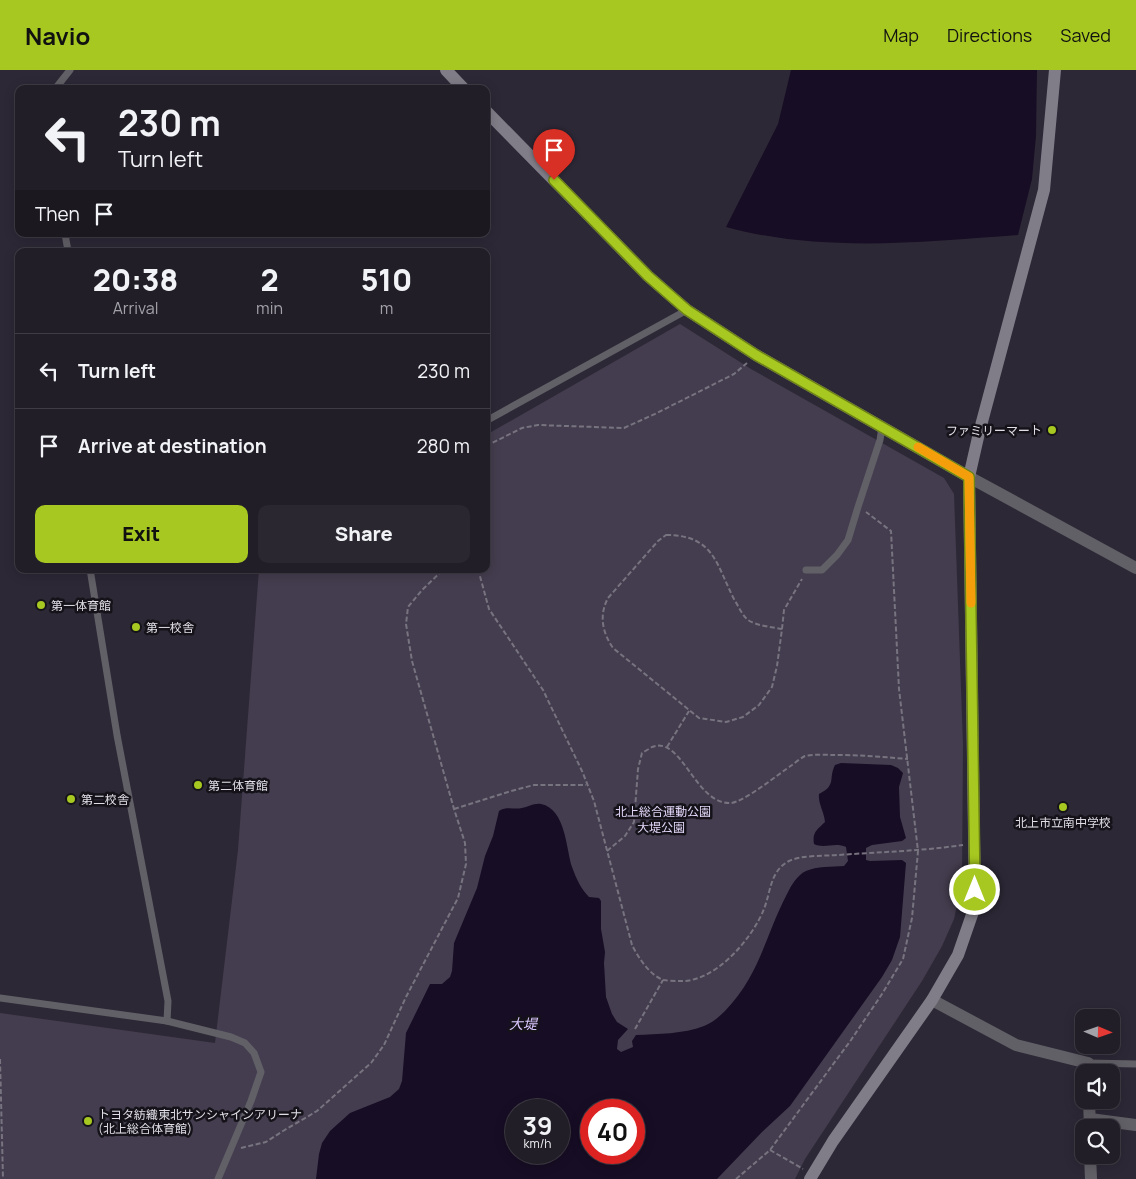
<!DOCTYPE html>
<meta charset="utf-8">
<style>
:root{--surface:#221e28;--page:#2a2730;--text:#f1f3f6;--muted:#a2a2a8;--line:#3f3c45;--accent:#a6c820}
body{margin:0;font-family:Manrope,"Noto Sans JP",sans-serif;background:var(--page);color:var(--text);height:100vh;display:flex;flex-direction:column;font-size:19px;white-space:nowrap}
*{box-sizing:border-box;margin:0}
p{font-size:16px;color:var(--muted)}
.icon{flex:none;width:28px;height:28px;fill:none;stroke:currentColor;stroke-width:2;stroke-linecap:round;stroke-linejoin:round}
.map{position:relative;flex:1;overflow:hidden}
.drawer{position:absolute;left:15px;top:178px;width:475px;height:325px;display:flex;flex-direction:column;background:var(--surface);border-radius:10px;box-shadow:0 2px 12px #0003,0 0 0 1px var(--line)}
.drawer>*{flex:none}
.hud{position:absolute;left:15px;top:15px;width:475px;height:152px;border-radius:10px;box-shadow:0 2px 12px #0003,0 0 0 1px var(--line);background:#221e28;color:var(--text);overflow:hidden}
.needle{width:32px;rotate:92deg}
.controls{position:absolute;left:1075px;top:939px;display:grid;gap:10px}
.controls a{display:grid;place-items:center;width:45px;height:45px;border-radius:10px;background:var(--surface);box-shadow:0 2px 12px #0003,0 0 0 1px var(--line);font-size:25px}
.speed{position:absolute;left:505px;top:1029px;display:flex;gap:10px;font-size:25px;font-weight:700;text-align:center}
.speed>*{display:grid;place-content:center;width:65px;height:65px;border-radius:50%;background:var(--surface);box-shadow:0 2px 12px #0003,0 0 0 1px var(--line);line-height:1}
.speed small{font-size:12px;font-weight:400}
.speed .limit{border:8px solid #d22;background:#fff;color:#111}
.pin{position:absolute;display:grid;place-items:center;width:42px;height:42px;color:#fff;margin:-51px -21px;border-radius:50% 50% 50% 0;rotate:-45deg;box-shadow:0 0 5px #0007}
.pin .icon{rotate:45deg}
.me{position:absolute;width:55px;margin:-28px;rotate:0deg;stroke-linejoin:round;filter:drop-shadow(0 0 4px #0008)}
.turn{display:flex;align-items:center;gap:18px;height:105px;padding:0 20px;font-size:22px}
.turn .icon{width:65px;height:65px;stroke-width:2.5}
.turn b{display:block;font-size:35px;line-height:42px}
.then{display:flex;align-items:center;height:48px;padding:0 20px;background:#0003;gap:10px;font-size:19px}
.eta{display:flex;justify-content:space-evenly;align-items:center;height:85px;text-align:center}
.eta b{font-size:30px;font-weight:800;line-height:35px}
.cta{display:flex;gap:10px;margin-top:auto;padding:10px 20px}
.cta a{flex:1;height:58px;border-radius:10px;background:var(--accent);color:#111;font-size:20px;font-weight:800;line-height:58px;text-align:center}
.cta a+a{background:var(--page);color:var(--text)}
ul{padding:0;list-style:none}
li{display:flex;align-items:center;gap:15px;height:75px;padding:0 20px;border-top:1px solid var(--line)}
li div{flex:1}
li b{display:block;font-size:19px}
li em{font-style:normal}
header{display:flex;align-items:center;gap:30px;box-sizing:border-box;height:70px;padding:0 25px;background:var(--accent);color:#111}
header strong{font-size:24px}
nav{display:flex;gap:28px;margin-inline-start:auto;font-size:18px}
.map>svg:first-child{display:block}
</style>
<header>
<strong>Navio</strong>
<nav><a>Map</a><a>Directions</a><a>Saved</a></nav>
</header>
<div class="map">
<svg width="1136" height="1109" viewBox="0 0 1136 1109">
<rect width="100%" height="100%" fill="#2d2836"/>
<path fill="#443d4f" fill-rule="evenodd" d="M680,254L751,299L944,408L954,424L963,674L962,812L954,849L942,876L922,911L805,1089L795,1109H0V943L215,973L238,780L259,499H486V365ZM516,1040H559V1082H516ZM591,1040H634V1082H591Z"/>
<g fill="#170d25" fill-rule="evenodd">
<path d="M791,0H1037L1036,66L1032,109L1018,165C922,172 821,183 726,157L778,54Z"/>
<path d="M841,693L891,695L898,698L903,703L899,717L900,747L906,768L902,771L872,775L866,778V790L870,791L902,790L906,793L900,867L892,890L882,907L790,1036L762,1062L717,1109H316L319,1084L322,1073L330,1061L350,1043L390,1027L399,1019L402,1011L406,963L430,914H442L450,907L452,901L454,873L477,818L485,786L493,766L499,741C507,736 514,740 522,738C528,737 534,733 541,734C566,739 566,779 572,797C576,808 581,819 589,827L599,828L601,831V859L605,882L604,893L606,927L612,944L617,952L628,959L618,970L617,979L621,982L633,977L632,971L636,965C658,964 683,964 704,956C712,953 719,947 725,941C760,905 765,866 787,824C791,816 797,805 806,801C817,796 832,797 844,796L848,791L846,777C835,772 824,779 814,774C812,762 817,760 825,752C824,741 818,734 819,724C837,715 828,709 835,695ZM516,1040H559V1082H516ZM591,1040H634V1082H591Z"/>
</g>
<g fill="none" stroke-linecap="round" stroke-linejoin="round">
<g stroke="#77737f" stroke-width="2" stroke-dasharray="5 2.5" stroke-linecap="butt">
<path d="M486,376L522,358L538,355L624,358L657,343L734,304L747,293"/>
<path d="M666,465C715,465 716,495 735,531C739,537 742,545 748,550C757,556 772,557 782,559L777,596L772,617L759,635L743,647L726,652L699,648L613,578C602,562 599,545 608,528L658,471Z"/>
<path d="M478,499L489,539L543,620L582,701L594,731L632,875C638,887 650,906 664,910C668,911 674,911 679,911C715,913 752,869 764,839C771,821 770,801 789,791C801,785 825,786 838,785C880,782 921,781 963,775"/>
<path d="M782,559L784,540L802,509"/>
<path d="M667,677L689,641"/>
<path d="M454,739L511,721L534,715H586"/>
<path d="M607,781L625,766L634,752L638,699L642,683C645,681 649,679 652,677C682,665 695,735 731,733C744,732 780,703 792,695C796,692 801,688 805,686C815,684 826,685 835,685C860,685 884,687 908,689"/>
<path d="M635,959L663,910"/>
<path d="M0,989L3,1109"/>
<path d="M241,1078L266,1072L283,1061L317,1041L371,993L384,975L406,927L458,828L466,794L465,773L454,739L412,591L406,554L408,537L422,520L444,499"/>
<path d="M770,1080L803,1099"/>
<path d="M736,1109L770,1080L851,970L882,924L903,889L912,848L918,781L899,619L891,461L866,442"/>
</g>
<g stroke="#626067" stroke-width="7">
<path d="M55,19L70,0"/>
<path d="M65,164L68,181"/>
<path d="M486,351L687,240"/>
<path d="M90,499L117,665L168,931L167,951"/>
<path d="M806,500H822L837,485L848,470L858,437L880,370L882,357"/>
<path d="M0,928L167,951L231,967L245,973L254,983L261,1002L251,1031L218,1109"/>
<path d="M1088,993L1136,994"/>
</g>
<g stroke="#626067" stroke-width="12">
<path d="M969,407L1136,498"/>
<path d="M932,930L1016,975L1088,993V1002"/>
<path d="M1089,1030L1090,1058"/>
<path d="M1090,1049L1136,1055"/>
<path d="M1090,1085L1091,1109"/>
</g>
<g stroke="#817d88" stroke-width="12">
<path d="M446,0L464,19"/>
<path d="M486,41L648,206L687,240L756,285L969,407"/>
<path d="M810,1109L833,1071L932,930L958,885L975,836L969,407L979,363L1044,120L1055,0"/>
</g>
</g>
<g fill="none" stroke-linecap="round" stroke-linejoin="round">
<defs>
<path id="route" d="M554,110L648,206L687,240L756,285L969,407L975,820"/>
</defs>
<use href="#route" stroke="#6c8215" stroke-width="12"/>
<use href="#route" stroke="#a6c820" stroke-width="9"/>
<path stroke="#f59e0b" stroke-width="9" d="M918,377L969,407L971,533"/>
</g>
<g fill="#a6c820" stroke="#151319" stroke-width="2">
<circle cx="1052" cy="360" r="5"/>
<circle cx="41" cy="535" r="5"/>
<circle cx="136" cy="557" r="5"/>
<circle cx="198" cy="715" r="5"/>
<circle cx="71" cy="729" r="5"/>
<circle cx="1063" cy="737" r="5"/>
<circle cx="88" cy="1051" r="5"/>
</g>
<g text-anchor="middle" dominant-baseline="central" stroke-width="5" stroke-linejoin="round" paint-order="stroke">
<g font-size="12" fill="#e0dde6" stroke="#151319" text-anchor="start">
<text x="1042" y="360" text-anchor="end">ファミリーマート</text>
<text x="51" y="535">第一体育館</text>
<text x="146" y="557">第一校舎</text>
<text x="208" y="715">第二体育館</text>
<text x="81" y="729">第二校舎</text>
<text x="1063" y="752" text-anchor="middle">北上市立南中学校</text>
<text x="98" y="1044">トヨタ紡織東北サンシャインアリーナ<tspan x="98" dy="14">(北上総合体育館)</tspan></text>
</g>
<g font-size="12" fill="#e3d7f9" stroke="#151319">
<text x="663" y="741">北上総合運動公園</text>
<text x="661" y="757">大堤公園</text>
</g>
<g font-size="14" font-style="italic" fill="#dbc8ff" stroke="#151319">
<text x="523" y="953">大堤</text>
</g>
</g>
</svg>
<div class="controls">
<a><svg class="needle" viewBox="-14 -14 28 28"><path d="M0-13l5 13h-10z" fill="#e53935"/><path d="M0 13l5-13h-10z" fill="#a2a2a8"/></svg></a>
<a><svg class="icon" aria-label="sound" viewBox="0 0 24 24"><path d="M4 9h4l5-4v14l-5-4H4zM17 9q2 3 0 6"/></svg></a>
<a><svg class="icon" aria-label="search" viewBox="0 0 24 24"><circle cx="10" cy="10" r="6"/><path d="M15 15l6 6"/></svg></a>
</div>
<div class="speed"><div>39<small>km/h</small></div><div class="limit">40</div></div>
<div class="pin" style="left:554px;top:110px;background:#d93025"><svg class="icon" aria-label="arrive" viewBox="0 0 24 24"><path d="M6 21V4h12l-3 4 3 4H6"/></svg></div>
<svg class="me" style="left:975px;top:820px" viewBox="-20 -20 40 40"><circle r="17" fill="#a6c820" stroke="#fff" stroke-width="3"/><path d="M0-11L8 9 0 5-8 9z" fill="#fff"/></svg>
<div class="hud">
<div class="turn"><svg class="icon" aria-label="left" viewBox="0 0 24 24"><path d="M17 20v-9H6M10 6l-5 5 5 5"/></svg><div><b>230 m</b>Turn left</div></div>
<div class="then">Then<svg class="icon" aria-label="arrive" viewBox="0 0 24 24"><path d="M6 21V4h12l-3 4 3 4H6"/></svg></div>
</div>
<section class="drawer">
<div class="eta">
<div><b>20:38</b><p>Arrival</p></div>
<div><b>2</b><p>min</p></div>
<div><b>510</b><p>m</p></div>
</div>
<ul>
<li><svg class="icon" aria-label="left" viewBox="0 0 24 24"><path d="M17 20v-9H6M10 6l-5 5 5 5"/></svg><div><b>Turn left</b></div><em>230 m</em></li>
<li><svg class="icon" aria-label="arrive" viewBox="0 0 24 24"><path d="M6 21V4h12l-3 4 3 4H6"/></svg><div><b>Arrive at destination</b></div><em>280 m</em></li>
</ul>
<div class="cta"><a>Exit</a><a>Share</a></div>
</section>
</div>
